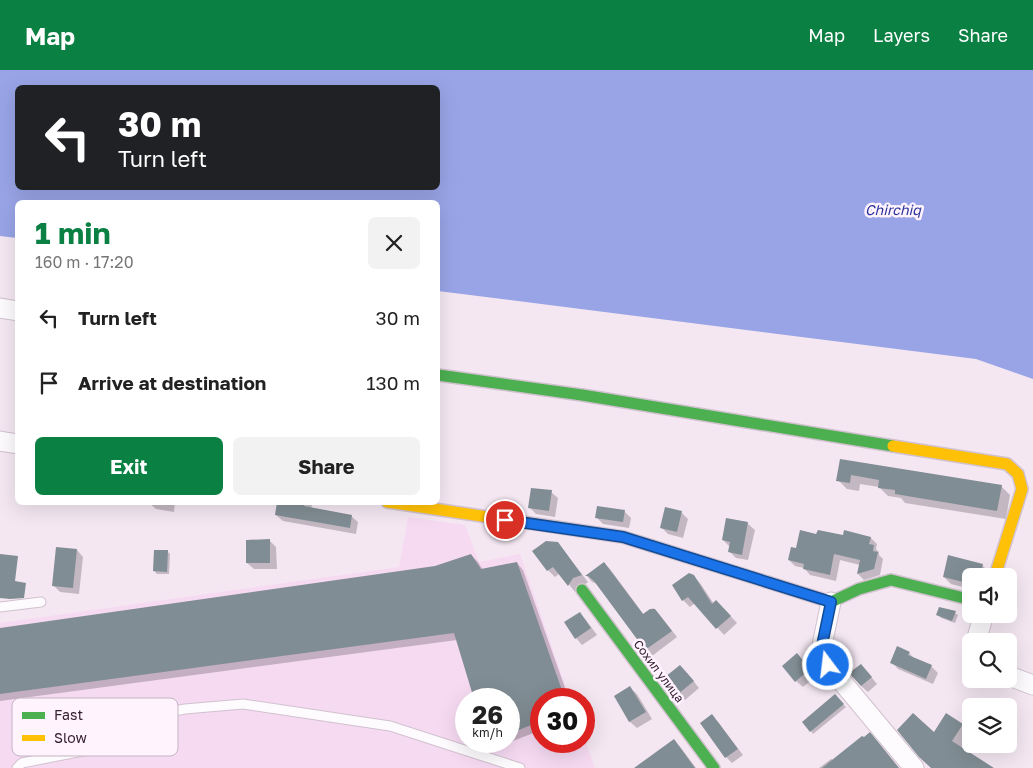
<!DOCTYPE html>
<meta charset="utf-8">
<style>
:root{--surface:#fff;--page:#f2f2f2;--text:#222;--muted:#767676;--accent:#0b8043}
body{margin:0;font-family:"Golos Text",sans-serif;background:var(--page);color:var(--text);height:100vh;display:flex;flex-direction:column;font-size:19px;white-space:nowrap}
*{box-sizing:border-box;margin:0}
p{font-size:16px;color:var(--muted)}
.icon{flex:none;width:28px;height:28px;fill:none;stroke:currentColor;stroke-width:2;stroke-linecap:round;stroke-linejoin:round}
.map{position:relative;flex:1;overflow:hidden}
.details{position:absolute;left:15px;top:130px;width:425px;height:305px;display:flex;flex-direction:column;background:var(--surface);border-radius:8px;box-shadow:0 5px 20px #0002}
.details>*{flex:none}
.top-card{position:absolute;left:15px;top:15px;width:425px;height:105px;border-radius:8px;box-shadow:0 5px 20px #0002;background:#202124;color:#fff;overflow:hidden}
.fabs{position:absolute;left:962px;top:498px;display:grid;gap:10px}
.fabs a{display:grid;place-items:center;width:55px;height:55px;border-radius:8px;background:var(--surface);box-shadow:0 5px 20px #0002;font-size:25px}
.speed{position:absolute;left:455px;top:618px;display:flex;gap:10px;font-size:25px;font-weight:700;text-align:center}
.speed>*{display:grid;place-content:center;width:65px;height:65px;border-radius:50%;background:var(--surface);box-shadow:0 5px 20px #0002;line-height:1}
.speed small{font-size:12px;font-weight:400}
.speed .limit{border:8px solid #d22;background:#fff;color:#111}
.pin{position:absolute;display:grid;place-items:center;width:42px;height:42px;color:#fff;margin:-21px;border:2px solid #fff;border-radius:50%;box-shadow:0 1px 5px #0007}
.me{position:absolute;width:55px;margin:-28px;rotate:345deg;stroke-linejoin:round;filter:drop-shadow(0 0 4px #0008)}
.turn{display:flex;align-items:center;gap:18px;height:105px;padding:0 20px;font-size:22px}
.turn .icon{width:65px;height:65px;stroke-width:2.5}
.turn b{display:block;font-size:35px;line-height:42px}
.round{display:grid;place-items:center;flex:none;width:52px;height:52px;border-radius:8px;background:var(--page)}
.head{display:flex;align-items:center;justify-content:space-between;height:85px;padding:0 20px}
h1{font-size:30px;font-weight:700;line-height:38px;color:var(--accent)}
.cta{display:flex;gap:10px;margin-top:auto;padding:10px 20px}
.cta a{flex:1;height:58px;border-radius:8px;background:var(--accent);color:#fff;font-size:20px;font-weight:700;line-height:58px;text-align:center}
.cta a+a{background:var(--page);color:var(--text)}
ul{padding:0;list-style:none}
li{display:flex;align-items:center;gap:15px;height:65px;padding:0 20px}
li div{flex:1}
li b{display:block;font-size:19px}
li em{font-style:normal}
header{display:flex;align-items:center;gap:30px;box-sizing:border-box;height:70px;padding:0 25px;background:var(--accent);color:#fff}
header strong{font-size:24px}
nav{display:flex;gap:28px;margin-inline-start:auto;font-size:18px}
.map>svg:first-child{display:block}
</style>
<header>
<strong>Map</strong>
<nav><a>Map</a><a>Layers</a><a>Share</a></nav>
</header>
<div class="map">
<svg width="1033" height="698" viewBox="0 0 1033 698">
<rect width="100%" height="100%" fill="#f4e7f2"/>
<path fill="#f6daf2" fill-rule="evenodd" d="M408,447L465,455L479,492L520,484L570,629H541V671H584V667L595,698H0V553L399,497ZM466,629H509V671H466Z"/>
<path fill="#98a4e6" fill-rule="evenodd" d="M0,0H1033V309L976,289L438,221V132H18L17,168L0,166ZM18,18H438V118H18Z"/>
<g fill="#0003">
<path d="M841,390L1001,416L1010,425L1006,449L905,433L901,428L888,426L879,417L860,414L859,421L847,419L838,410Z"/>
<path d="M551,422L558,428L555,447L536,444L529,437Z"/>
<path d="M175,432L174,442L156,439L149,433Z"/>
<path d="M278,432H309L312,435L311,439L351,446L358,452L356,464L283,451L276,445Z"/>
<path d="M624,441L631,448L629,458L603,454L596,447Z"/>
<path d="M681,442L688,449L683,468L668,464L661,457Z"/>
<path d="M727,449L748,454L755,460L748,490L736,488L729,481L730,477L723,470Z"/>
<path d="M817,465L871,468L877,474L876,479L879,482V485L883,489L880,505L864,510L858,504L860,495L840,490L836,511L810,505L804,498L795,496L789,490L797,479Z"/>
<path d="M270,471L276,477L277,499H254L247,493Z"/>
<path d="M77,480L83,487L79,524L60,522L53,515Z"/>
<path d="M167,481L170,484L169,504H157L154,501Z"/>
<path d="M564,481L588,512L575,522L560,503L555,507L548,500L534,482Z"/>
<path d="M471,485L478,492L483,500L517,493L523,500L569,629H541V660L495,678L488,671H509V629L457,570L0,631V559L435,497Z"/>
<path d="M604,493L610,499L644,545L653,538L659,544L677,567L652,586L646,579L597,514L592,512L587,506Z"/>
<path d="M982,495L989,502L988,506H971V519L951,514L944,507Z"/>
<path d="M693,506L700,513L714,534L723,538L737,553L724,565L695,533L690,537L683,530Z"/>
<path d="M955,543L958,545L955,553L941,548L938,545Z"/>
<path d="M579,544L586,550L597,565L582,575L576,568Z"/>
<path d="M909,583L915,589L931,596L938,603L933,614L898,599L892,592Z"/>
<path d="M804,592L816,606L803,617L796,611Z"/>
<path d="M867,602L877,614L868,622L861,616Z"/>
<path d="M687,603L699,618L685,630L679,623Z"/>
<path d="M630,618L637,624L652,649L637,658L630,652L615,627Z"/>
<path d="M835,626L846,637L813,664L811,661Z"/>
<path d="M712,646L718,652L743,685L732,693L726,687L701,654Z"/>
<path d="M962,655L971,664L961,678L992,698H932L934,664Z"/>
<path d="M674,670L681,678L696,698H647Z"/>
<path d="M878,672L899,698H819L831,689L833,690Z"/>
</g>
<g fill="#818d94">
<path d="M840,389L1002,415L997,441L895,424V420L878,418L879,410L851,405L850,413L836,411Z"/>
<path d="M531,418L552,420L549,441L528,438Z"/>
<path d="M277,432H305L304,436L352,445L350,458L275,445Z"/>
<path d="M597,436L625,440L623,452L595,448Z"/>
<path d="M665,437L682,441L677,462L660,458Z"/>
<path d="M726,448L748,452L742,485L728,482L730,472L722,470Z"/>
<path d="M800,460L816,464L818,460L843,465L844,460L871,467L869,474L874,475L873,481L878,482L874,499L857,504L860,490L834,484L830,505L803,499L804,494L788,490L791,477L796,478Z"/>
<path d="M270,469V493H246V470Z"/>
<path d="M546,471L558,472L582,505L573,508L568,516L553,497L547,501L532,481Z"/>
<path d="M56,477L77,479L73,518L52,516Z"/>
<path d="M154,480H168L167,502L153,501Z"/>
<path d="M0,484L18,486L15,511L26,513L24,528L10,529L0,528Z"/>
<path d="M471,484L481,499L517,492L565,629H541V651L509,664V629H474L454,563L0,624V558L435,496Z"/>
<path d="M948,485L983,494L980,506H971V514L943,507Z"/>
<path d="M604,492L643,544L650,539H655L672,561L645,580L594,511L588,506H585Z"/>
<path d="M689,503L694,505L712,534L716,530L731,546L716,559L688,527L682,531L672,515Z"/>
<path d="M939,537L956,541L952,551L936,545Z"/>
<path d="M580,542L591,558L575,569L564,552Z"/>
<path d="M897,576L910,582L908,585L932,595L926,609L890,593Z"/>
<path d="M797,583L810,599L795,612L782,596Z"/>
<path d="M861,594L872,607L861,616L849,603Z"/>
<path d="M680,595L694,611L678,624L665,607Z"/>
<path d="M630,616L646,642L629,652L614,626Z"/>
<path d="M835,624L844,634L810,662L802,652Z"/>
<path d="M913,643L934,662L946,643L963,654L952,671L994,698H931L919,687L897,660Z"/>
<path d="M712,644L738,679L725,688L700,653Z"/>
<path d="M870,662L899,698H822L862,666L864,667Z"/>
<path d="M674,669L695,698H634Z"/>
</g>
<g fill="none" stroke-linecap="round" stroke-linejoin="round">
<defs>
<g id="lane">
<path d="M0,537L41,532"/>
<path d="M17,698L22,693L93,679L148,646L185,639L243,634L390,656L520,698"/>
</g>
<g id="street">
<path d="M0,238L18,241"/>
<path d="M0,371L18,374"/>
<path d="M831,532L821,580L823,589L914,698"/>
<path d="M976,571L984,544"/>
<path d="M1009,606L1033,615"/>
</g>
<g id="fast">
<path d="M438,305L582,325L893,376"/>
<path d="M652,476L831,532L859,519L891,510L968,529"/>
<path d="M582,520L714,698"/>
</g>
<g id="slow">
<path d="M893,376L1007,394L1018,404L1022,419L995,506"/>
<path d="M387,432L623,467L652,476"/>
</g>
</defs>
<use href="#lane" stroke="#d1c1cf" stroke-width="11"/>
<use href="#street" stroke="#d1c1cf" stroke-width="21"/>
<use href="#fast" stroke="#d1c1cf" stroke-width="14"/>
<use href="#slow" stroke="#d1c1cf" stroke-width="14"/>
<use href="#lane" stroke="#fdfbfd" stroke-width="9"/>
<use href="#street" stroke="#fdfbfd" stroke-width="19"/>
<use href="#fast" stroke="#4caf50" stroke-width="11"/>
<use href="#slow" stroke="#ffc107" stroke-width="11"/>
</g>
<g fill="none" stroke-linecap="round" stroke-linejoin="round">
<defs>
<path id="route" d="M505,450L623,467L831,532L821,580L823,589L828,595"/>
</defs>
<use href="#route" stroke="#114b97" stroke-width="12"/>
<use href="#route" stroke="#1a73e8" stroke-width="9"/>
</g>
<g text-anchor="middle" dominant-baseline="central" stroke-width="5" stroke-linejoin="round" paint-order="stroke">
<g font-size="12" fill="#372034" stroke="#fff3fd">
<text transform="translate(659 601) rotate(53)">Сохил улица</text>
</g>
<g font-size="14" font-style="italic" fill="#28329a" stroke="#fff3fd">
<text x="893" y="139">Chirchiq</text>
</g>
</g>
<rect x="12" y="628" width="166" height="58" rx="8" fill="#fff3fd" stroke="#c3b4c1" stroke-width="1"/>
<rect x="22" y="642" width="23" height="7" fill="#4caf50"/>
<rect x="22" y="665" width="23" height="6" fill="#ffc107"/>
<g font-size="14" fill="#372034">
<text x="54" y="650">Fast</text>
<text x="54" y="673">Slow</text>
</g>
</svg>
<div class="fabs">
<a><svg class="icon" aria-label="sound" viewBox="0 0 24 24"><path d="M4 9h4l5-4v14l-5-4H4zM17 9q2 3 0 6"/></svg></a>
<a><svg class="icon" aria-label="search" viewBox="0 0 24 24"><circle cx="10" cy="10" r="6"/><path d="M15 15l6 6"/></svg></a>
<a><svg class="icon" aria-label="layers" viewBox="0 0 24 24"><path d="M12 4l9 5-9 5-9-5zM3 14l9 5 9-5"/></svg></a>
</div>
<div class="speed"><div>26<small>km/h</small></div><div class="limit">30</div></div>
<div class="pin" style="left:505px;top:450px;background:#d93025"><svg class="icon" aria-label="arrive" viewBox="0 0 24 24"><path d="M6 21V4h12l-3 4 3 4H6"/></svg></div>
<svg class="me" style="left:828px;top:595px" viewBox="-20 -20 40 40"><circle r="17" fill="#1a73e8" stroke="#fff" stroke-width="3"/><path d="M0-11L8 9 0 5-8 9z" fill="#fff"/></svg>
<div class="top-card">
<div class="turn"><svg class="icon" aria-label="left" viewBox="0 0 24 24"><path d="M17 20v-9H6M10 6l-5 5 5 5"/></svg><div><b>30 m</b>Turn left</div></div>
</div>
<section class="details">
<div class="head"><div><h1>1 min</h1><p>160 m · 17:20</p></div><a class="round"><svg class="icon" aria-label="close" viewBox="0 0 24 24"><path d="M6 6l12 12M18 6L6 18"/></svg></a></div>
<ul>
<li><svg class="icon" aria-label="left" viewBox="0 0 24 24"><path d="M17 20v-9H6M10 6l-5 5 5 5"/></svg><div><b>Turn left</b></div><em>30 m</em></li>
<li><svg class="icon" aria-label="arrive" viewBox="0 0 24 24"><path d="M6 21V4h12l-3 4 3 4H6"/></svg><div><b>Arrive at destination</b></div><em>130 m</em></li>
</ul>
<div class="cta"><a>Exit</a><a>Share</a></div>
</section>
</div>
